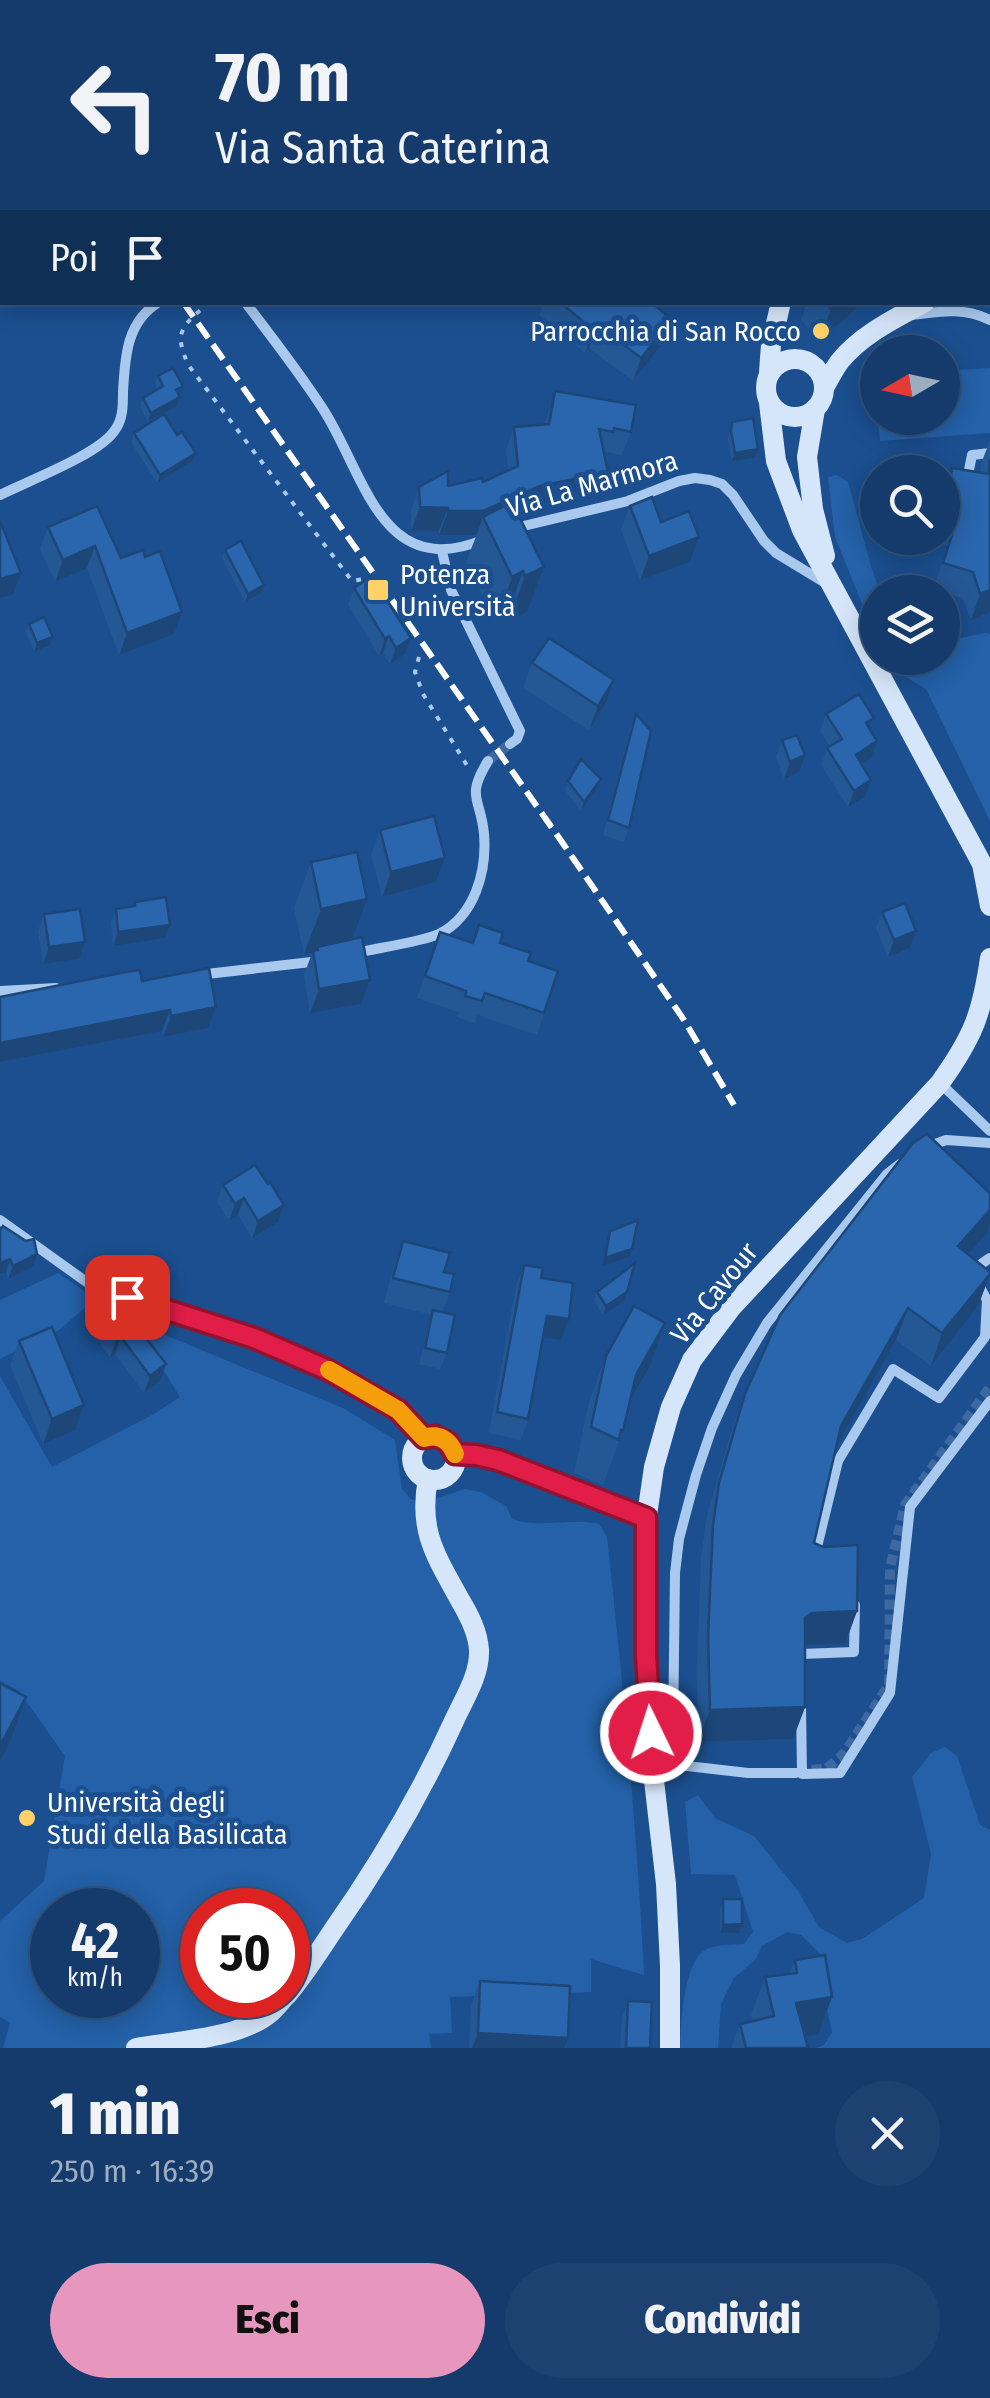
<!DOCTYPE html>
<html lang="it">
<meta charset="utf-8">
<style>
:root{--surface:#143b6b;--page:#1d4271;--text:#f1f3f6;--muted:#9dadc1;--line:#33557e;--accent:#e797bd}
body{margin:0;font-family:"Fira Sans Condensed",sans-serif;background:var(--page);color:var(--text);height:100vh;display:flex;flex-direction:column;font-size:38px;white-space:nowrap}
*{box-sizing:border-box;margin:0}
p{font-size:32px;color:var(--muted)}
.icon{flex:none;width:55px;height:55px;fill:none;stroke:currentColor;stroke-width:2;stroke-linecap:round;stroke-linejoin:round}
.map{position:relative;height:2048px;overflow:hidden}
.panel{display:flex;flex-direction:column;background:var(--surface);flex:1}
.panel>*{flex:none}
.hud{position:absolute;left:0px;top:0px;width:990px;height:305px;box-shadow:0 5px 25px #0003,0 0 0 2px var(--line);background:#143b6b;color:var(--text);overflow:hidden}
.needle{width:65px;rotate:261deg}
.fabs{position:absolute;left:860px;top:335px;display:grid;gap:20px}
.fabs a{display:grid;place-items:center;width:100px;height:100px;border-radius:50%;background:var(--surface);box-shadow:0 5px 25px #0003,0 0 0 2px var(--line);font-size:50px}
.speed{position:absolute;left:30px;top:1888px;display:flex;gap:20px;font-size:50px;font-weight:700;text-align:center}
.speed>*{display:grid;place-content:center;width:130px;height:130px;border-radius:50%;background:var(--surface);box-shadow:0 5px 25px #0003,0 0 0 2px var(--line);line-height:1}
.speed small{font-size:25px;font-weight:400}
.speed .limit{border:15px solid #d22;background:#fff;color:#111}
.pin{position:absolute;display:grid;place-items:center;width:85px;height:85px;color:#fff;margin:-42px;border-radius:20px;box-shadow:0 5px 15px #0006}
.me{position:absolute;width:110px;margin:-55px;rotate:356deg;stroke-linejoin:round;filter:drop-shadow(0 0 8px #0008)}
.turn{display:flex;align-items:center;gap:35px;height:210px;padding:0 50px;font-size:45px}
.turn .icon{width:130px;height:130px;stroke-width:2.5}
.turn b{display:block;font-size:70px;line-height:85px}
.then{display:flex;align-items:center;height:95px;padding:0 50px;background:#0003;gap:20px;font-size:38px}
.round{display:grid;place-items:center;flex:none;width:105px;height:105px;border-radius:52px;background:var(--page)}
.headline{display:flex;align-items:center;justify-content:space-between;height:170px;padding:0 50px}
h1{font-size:60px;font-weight:800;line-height:75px}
.button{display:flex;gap:20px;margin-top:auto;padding:20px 50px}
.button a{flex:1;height:115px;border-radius:60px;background:var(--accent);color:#111;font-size:40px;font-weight:800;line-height:115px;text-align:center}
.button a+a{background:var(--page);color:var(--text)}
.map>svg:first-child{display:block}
</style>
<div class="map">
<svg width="990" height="2048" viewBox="0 0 990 2048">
<rect width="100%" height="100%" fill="#1b4f8f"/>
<g fill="#2461a8" fill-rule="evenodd">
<path d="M990,368V433L880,441L878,418H942L943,371Z"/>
<path d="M837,475L848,482L871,566L880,592H878L877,636L870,624L835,537L828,477Z"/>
<path d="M984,633L990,634V821L926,689L899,673L890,658H942L943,642Z"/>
<path d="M58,1273L95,1299L59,1330L0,1359V1300Z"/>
<path d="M153,1330L345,1409L395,1440L402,1489L411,1499L425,1502L465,1489L481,1492L506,1506L512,1519C540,1529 570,1517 599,1524L607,1537C623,1683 637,1829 644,1975L591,1959V1992L450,1997L452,2033L429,2034L431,2048H3L10,2023L0,2017V1921L44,1881L65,1756L19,1691L0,1681V1376L52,1467L152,1415L180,1397L145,1340L146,1333ZM52,1910H138V1995H52ZM202,1910H288V1995H202Z"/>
<path d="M945,1747L957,1756L980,1825L990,1830V2048H816L824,2045L832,2032L822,1987V1956L801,1935L787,1932L762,1946L756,1959L734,1978L721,2004L718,2048H680C681,2025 683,1963 705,1950C716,1944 731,1945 744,1944L753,1932L735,1875L691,1874L685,1802L698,1795L715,1818L754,1836L798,1891L819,1927L847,1943L862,1939L924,1898L931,1854L912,1777L931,1753Z"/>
</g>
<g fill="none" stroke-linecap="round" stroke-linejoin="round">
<g stroke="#3d69a0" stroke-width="10" stroke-dasharray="10 5" stroke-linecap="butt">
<path d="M488,761L510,744"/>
<path d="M812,1770L827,1768L843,1755L889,1685L890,1568L905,1505L990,1387"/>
</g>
<g stroke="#a9c9ee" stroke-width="4" stroke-dasharray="5 8" stroke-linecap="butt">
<path d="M0,82L2,86"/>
<path d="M210,302C183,325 172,331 189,366L352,581L364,579"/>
<path d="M419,657L415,672L423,694L468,767"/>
</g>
<g stroke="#a9c9ee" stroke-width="10">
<path d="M245,302C272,337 299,372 323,409C365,474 381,583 485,539"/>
<path d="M913,315C942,311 964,307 990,320"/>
<path d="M967,480L972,455L990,453"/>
<path d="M0,495C28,481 100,454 115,430C123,419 123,406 123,392C125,358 126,322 159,302"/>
<path d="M511,529L628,501L679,481L695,478L710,480L722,484L733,495L764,541L776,553L827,584"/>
<path d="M442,551L451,590L520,731L517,739L510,744"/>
<path d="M356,953C377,948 421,942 439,934C475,916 487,871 484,834C481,798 465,798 488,761"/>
<path d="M198,975L320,961"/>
<path d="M0,991L56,988"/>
<path d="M941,1084L990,1131"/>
<path d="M927,1147L946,1140L990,1143"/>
<path d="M0,1220L92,1286L254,1339L328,1370L398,1410L424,1438"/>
<path d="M815,1555L838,1461L893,1369L939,1398L985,1337L987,1300L971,1271L990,1258"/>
<path d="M801,1662V1654L854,1652L855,1605"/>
<path d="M801,1704L802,1774L840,1773L890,1693L910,1507L990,1401"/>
<path d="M661,1763L748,1773H796"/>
<path d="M656,1769L667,1757L673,1734L675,1573L679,1539L696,1475L712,1428L736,1375L767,1323L887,1174L900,1164"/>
</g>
<g stroke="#d6e6fa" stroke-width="20">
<path d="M882,0L883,2"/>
<path d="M988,66L990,63"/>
<path d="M988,269L990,268"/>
<circle cx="795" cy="388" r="29"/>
<path d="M769,372L771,345L781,302"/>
<path d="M824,388C829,379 834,369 840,361C862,334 896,318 925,302"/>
<path d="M769,403L776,461L802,530L982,864L990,906"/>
<path d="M815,409L807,457L813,509L825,556"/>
<circle cx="434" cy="1458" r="22"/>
<path d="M455,1454L476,1455L498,1460L646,1517"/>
<path d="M288,1994C304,1975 318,1953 332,1932C379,1865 420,1796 454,1721C464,1699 480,1675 479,1650C478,1632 469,1615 460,1600C436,1556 418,1531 428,1479"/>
<path d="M136,2048C175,2041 239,2039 270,2013C276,2008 281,2001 287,1995"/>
<path d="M670,2048V1966L666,1884L653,1772L646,1655L645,1529L654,1467L671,1407L692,1360L731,1308L940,1083C973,1037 982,1014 990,958"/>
</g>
<g stroke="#fff" stroke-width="6" stroke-dasharray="18 8" stroke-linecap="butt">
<path d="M0,23L2,28"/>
<path d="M183,302L564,845L684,1020L734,1105"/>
</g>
</g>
<g fill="#245895">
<path d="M723,0H771L775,2H722Z"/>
<path d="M924,0H961L960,2H929Z"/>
<path d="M988,92L990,94V193L988,191Z"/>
<path d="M544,302H651L663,343L633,381L589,348L585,353L539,315Z"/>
<path d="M807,302H863L820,341L801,320Z"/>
<path d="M158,376L180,397L177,406L148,421L140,407L143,398L158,390L155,384Z"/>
<path d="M555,391L631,432L622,455L606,452L600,496L531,510L519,515L544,567L527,612L509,621L507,617L496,623L466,562L477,534L439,535V531H411V511L419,487L448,486L483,482L508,471L506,451L514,427L545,424Z"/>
<path d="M732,422L758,449L755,458L732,461L728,439Z"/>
<path d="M134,433L177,435L196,453L192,461L157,483L131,442Z"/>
<path d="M990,440V612L971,620L963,598L935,591L936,592H908L910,588L934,587L948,546L938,544L939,538H942V493L952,468L981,473V464Z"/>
<path d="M630,506L661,522L699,537L690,562L640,580L621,530Z"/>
<path d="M48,527L121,558L174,634L119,655L87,568L55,582L40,549Z"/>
<path d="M225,550L264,585L261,593L245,602L222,558Z"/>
<path d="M354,588L411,638L405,654L390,664L383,653L379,656L348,604Z"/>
<path d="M29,624L53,637L50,645L34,652L26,632Z"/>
<path d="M532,663L614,680L605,705L589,730L523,688Z"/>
<path d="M636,714L629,828L624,842L603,835L630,729Z"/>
<path d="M826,714L870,729L871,758L861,764L865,797L848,807L821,765L827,748L830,747L820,731Z"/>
<path d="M782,740L799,772L784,779L776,757Z"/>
<path d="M601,779L598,787L581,811L565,790L568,781Z"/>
<path d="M380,830L445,858L436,882L382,897L371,855Z"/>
<path d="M311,862L352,939L370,980L361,1004L310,1013L304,975L312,953L304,954L294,908Z"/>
<path d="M135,902L170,925L165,938L113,946L111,923L116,909L133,907Z"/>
<path d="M882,912L916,931L910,948L888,957L876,928Z"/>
<path d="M44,914L85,942L79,959L43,964L38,931Z"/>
<path d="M440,932L473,943H500L528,961L544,1013L537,1035L477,1015L475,1023L457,1017L459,1012L417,998Z"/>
<path d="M142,981L208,1028L163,1037L162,1031L0,1062V997Z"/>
<path d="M268,1184L284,1205L278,1222L252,1238L238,1215L229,1221L217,1202L223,1185Z"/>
<path d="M990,1193V1224L987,1233L968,1254L990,1274L978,1306L931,1366L896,1340L837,1446L814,1543L857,1611L845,1644L805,1645V1707L793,1739L698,1742L697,1668L701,1558L707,1515L733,1426L745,1394Z"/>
<path d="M0,1230L33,1266L8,1279L6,1272L0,1274Z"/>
<path d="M403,1241L444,1272L450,1292L442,1312L447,1353L440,1369L419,1364L432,1315L384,1303L394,1265Z"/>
<path d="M524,1265L541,1278L569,1319L561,1340L543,1337L528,1419L521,1440L489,1433L516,1286Z"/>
<path d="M597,1292L624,1301L603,1315L594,1300Z"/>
<path d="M111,1293L160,1381L144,1393L115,1354L110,1357L85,1325L91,1308Z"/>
<path d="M19,1341L84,1405L75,1430L43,1444L10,1365Z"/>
<path d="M606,1356L649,1368L630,1402L623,1431L603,1485L574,1473L589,1402Z"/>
<path d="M723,1899L742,1924L739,1933H720V1908Z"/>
<path d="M795,1960L832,1997L818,2035L805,2037L808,2048H731L740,2024L753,2021L751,2015L765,1977L789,1974Z"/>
<path d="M480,1981L564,2048H469L471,2006Z"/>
<path d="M628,2001L650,2048H620L622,2017Z"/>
</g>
<g fill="#1d4779">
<path d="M839,302H863L820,341L831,309Z"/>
<path d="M672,320L663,343L633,381L641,358Z"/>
<path d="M598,325L589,348L585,353L593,330Z"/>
<path d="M180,397L177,406L148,421L151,413Z"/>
<path d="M758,449L755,458L732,461L735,453Z"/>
<path d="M196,453L192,461L157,483L160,475Z"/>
<path d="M608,472L600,496L531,510L489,528L483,517L477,534L474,535H439L448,511L540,486Z"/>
<path d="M420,507L448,508L439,531H411Z"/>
<path d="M699,537L690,562L640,580L649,556Z"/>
<path d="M95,546L87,568L55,582L63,560Z"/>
<path d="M544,567L527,612L509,621L525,576Z"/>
<path d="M523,571L507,617L496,623L512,577Z"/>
<path d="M21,573L13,594L0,598V579Z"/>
<path d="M264,585L261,593L245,602L248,594Z"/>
<path d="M990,590V612L971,620L980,594Z"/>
<path d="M182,612L174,634L119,655L127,633Z"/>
<path d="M389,636L383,653L379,656L385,639Z"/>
<path d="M53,637L50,645L34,652L37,643Z"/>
<path d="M411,638L405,654L390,664L396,648Z"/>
<path d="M614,680L605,705L589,730L598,706Z"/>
<path d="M877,741L871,758L849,772L856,755Z"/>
<path d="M805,755L799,772L784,779L790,762Z"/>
<path d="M601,779L598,787L581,811L584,802Z"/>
<path d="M871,780L865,797L848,807L854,791Z"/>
<path d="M445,858L436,882L382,897L391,872Z"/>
<path d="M367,899L350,945L317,947L315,952L304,954L321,909Z"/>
<path d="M170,925L165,938L113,946L118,932Z"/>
<path d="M916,931L910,948L888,957L894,940Z"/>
<path d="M85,942L79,959L43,964L49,947Z"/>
<path d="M370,980L361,1004L310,1013L319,989Z"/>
<path d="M216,1007L208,1028L163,1037L171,1016Z"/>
<path d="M170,1010L162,1031L0,1062V1043Z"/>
<path d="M244,1198L238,1215L229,1221L235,1204Z"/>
<path d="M284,1205L278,1222L252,1238L258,1221Z"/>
<path d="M990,1210V1224L987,1233L946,1279L958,1246Z"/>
<path d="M632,1249L629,1257L602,1266L605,1258Z"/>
<path d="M37,1254L33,1266L8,1279L13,1266Z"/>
<path d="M10,1259L6,1272L0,1274V1263Z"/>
<path d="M990,1274L978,1306L931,1366L942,1333Z"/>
<path d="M627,1292L624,1301L603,1315L606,1306Z"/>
<path d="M908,1308L896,1340L830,1458L841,1426Z"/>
<path d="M547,1316L569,1319L561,1340L539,1337Z"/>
<path d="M665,1323L649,1368L619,1420L636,1375Z"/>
<path d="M121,1337L115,1354L110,1357L116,1340Z"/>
<path d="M166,1364L160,1381L144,1393L150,1376Z"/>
<path d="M84,1405L75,1430L43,1444L52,1419Z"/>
<path d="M857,1611L845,1644L801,1645L805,1618L812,1613Z"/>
<path d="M26,1697L10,1742L0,1761V1746Z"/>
<path d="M805,1707L793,1739L698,1742L710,1710Z"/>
<path d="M742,1924L739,1933H720L723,1925Z"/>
<path d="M832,1997L818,2035L782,2040L796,2003Z"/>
<path d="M478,2033L568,2038L564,2048H472Z"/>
</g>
<g fill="#2a66ad" stroke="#1d4779" stroke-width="2.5">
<path d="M746,0H771L775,2H749Z"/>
<path d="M988,92L990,94V143L988,140Z"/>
<path d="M560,302H651L672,320L641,358L598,325L593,330Z"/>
<path d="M825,302H839L831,309Z"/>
<path d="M173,368L183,386L176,390L180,397L151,413L143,398L163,386L158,376Z"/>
<path d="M555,391L636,405L631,432L614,428L613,432L599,429L608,472L540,486L483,511H448V508L420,507L419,487L448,471V486L482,478L483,482L518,466L514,427L549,424Z"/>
<path d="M164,414L177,435L182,432L196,453L160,475L134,433Z"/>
<path d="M753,418L758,449L735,453L731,431L732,422Z"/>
<path d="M990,459V590L980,594L973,572L943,563L957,519L948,517L949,508H946L952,468L989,474Z"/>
<path d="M908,465L912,472H897Z"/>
<path d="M652,497L661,522L689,511L699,537L649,556L630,506Z"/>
<path d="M512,502L544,567L525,576L523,571L512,577L483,517Z"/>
<path d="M97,506L121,558L143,550L145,557L160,551L182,612L127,633L95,546L63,560L48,527Z"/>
<path d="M0,521L21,573L0,579Z"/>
<path d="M241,541L264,585L248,594L225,550Z"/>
<path d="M371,576L411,638L396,648L389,636L385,639L354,588Z"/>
<path d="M932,582L936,592H913L910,588Z"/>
<path d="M44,617L53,637L37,643L29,624Z"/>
<path d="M549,638L614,680L598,706L532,663Z"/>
<path d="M859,694L874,718L866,723L877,741L856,755L871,780L854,791L827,748L842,739L826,714Z"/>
<path d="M636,714L651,731L629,828L608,820Z"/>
<path d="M797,735L805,755L790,762L782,740Z"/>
<path d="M581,759L601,779L584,802L568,781Z"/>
<path d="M434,816L445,858L391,872L380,830Z"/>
<path d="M357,852L367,899L321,909L311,862Z"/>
<path d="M166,897L170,925L118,932L116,909L135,906V902Z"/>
<path d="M905,903L916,931L894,940L882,912Z"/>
<path d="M80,909L85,942L49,947L44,914Z"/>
<path d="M479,925L503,933L500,943L531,953L528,961L558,971L544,1013L485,993L482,1001L465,996L466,991L425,976L440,932L473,943Z"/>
<path d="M362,937L370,980L319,989L313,951L318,950L317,947Z"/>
<path d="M209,968L216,1007L171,1016L170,1010L0,1043V997L131,971L140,970L142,981Z"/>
<path d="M927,1134L990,1193V1210L958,1246L990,1272V1274L942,1333L908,1308L841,1426L814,1543L823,1547L858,1545L857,1611L812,1613L805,1618V1707L710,1710L708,1636L713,1525L719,1483L745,1394L780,1315L913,1143Z"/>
<path d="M255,1165L268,1184L270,1182L284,1205L258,1221L244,1198L235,1204L223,1185Z"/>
<path d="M638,1220L632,1249L605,1258L610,1231Z"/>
<path d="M3,1226L26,1241L34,1239L37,1254L13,1266L10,1259L0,1263V1230Z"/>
<path d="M403,1241L450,1253L444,1272L454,1274L450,1292L393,1278Z"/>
<path d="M635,1263L627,1292L606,1306L597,1292Z"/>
<path d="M524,1265L543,1268L541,1278L573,1283L569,1319L547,1316L528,1419L497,1412Z"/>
<path d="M111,1293L166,1364L150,1376L121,1337L116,1340L91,1308Z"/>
<path d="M634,1306L665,1323L636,1375L623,1431L621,1430L619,1440L591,1427L606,1356Z"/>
<path d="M433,1310L455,1315L447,1353L425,1348Z"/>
<path d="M52,1327L84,1405L52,1419L19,1341Z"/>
<path d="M0,1683L26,1697L0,1746Z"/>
<path d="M723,1899H742V1924L723,1925Z"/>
<path d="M825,1955L832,1997L796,2003L808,2048H746L740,2024L774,2016L765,1977L797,1973L795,1960Z"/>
<path d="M480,1981L570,1986L568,2038L478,2033Z"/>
<path d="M628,2001L652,2002L650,2048H626Z"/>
</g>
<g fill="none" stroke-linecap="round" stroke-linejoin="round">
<defs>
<path id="route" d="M127,1297L254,1338L328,1370L398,1410L424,1438L435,1436L448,1442L455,1454L476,1455L498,1460L646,1518V1655L651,1733"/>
</defs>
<use href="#route" stroke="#92132f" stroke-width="25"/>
<use href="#route" stroke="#e11d48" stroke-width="18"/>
<path stroke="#f59e0b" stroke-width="18" d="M329,1370L398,1410L424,1438C439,1433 450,1440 455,1454"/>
</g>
<g fill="#ffd166" stroke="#1b4f8f" stroke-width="4">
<circle cx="821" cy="331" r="10"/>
<rect x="366" y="578" width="24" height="24" rx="5"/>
<circle cx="27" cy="1818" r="10"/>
</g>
<g text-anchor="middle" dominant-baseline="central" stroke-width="10" stroke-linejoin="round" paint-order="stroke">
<g font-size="28" fill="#fff" stroke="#1b4f8f" text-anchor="start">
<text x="801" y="331" text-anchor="end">Parrocchia di San Rocco</text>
<text x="400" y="574">Potenza<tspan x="400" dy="32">Università</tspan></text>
<text x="47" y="1802">Università degli<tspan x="47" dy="32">Studi della Basilicata</tspan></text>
</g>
<g font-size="28" fill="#fff" stroke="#1b4f8f">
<text transform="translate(592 484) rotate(-16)">Via La Marmora</text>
<text transform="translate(714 1293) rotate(-51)">Via Cavour</text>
</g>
</g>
</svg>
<div class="fabs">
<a><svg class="needle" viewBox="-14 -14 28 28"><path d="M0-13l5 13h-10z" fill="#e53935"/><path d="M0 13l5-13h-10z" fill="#9dadc1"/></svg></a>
<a><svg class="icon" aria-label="search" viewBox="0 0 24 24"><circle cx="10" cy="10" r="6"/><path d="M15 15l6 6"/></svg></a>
<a><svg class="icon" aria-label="layers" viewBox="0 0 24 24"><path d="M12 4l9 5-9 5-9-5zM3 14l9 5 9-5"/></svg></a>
</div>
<div class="speed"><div>42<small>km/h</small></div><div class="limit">50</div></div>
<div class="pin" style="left:127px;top:1297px;background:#d93025"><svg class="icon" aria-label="arrive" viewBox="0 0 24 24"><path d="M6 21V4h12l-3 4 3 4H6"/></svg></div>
<svg class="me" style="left:651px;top:1733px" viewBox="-20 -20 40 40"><circle r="17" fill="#e11d48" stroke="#fff" stroke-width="3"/><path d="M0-11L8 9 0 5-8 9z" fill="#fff"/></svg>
<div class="hud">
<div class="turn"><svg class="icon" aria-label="left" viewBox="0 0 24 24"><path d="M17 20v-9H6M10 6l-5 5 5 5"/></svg><div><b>70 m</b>Via Santa Caterina</div></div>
<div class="then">Poi<svg class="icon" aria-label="arrive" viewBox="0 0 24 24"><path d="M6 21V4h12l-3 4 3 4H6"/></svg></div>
</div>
</div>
<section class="panel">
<div class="headline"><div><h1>1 min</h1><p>250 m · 16:39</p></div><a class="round"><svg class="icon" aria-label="close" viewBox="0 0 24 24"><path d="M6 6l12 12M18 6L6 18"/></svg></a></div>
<div class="button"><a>Esci</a><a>Condividi</a></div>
</section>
